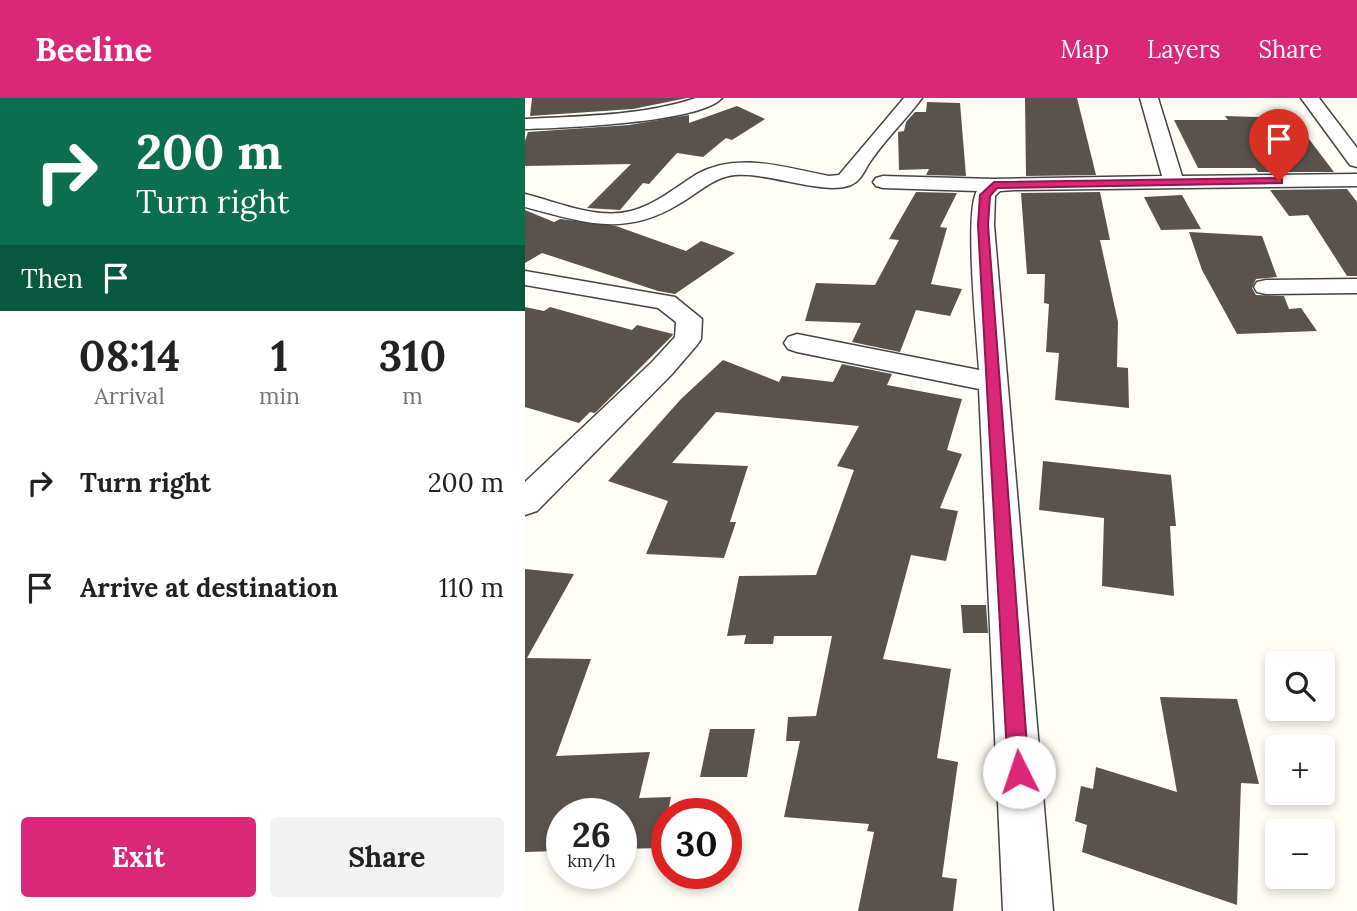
<!DOCTYPE html>
<meta charset="utf-8">
<style>
:root{--surface:#fff;--page:#f2f2f2;--text:#222;--muted:#767676;--accent:#db2777}
body{margin:0;font-family:Lora,serif;background:var(--page);color:var(--text);height:100vh;display:flex;flex-direction:column;font-size:26px;white-space:nowrap}
*{box-sizing:border-box;margin:0}
p{font-size:23px;color:var(--muted)}
.icon{flex:none;width:38px;height:38px;fill:none;stroke:currentColor;stroke-width:2;stroke-linecap:round;stroke-linejoin:round}
.map{position:relative;flex:1;overflow:hidden}
.drawer{display:flex;flex-direction:column;background:var(--surface);width:525px}
.drawer>*{flex:none}
.banner{background:#0b6e4f;color:#fff;overflow:hidden}
.tools{position:absolute;left:740px;top:553px;display:grid;gap:14px}
.tools a{display:grid;place-items:center;width:70px;height:70px;border-radius:7px;background:var(--surface);box-shadow:0 4px 10px #0003;font-size:35px}
.speed{position:absolute;left:21px;top:700px;display:flex;gap:14px;font-size:35px;font-weight:700;text-align:center}
.speed>*{display:grid;place-content:center;width:91px;height:91px;border-radius:50%;background:var(--surface);box-shadow:0 4px 10px #0003;line-height:1}
.speed small{font-size:18px;font-weight:400}
.speed .limit{border:10px solid #d22;background:#fff;color:#111}
.pin{position:absolute;display:grid;place-items:center;width:60px;height:60px;color:#fff;margin:-72px -30px;border-radius:50% 50% 50% 0;rotate:-45deg;box-shadow:0 0 7px #0007}
.pin .icon{rotate:45deg}
.me{position:absolute;width:77px;margin:-38px;rotate:356deg;stroke-linejoin:round;filter:drop-shadow(0 0 5px #0008)}
.turn{display:flex;align-items:center;gap:24px;height:147px;padding:0 21px;font-size:32px}
.turn .icon{width:91px;height:91px;stroke-width:2.5}
.turn b{display:block;font-size:49px;line-height:60px}
.then{display:flex;align-items:center;height:66px;padding:0 21px;background:#0003;gap:14px;font-size:26px}
.eta{display:flex;justify-content:space-evenly;align-items:center;height:119px;text-align:center}
.eta b{font-size:42px;font-weight:700;line-height:49px}
.cta{display:flex;gap:14px;margin-top:auto;padding:14px 21px}
.cta a{flex:1;height:80px;border-radius:7px;background:var(--accent);color:#fff;font-size:28px;font-weight:700;line-height:80px;text-align:center}
.cta a+a{background:var(--page);color:var(--text)}
ul{padding:0;list-style:none}
li{display:flex;align-items:center;gap:21px;height:105px;padding:0 21px}
li div{flex:1}
li b{display:block;font-size:26px}
li em{font-style:normal}
header{display:flex;align-items:center;gap:42px;box-sizing:border-box;height:98px;padding:0 35px;background:var(--accent);color:#fff}
header strong{font-size:33px}
nav{display:flex;gap:38px;margin-inline-start:auto;font-size:24px}
main{display:flex;flex:1;min-height:0}
.map>svg:first-child{display:block}
</style>
<header>
<strong>Beeline</strong>
<nav><a>Map</a><a>Layers</a><a>Share</a></nav>
</header>
<main>
<section class="drawer">
<div class="banner">
<div class="turn"><svg class="icon" aria-label="right" viewBox="0 0 24 24"><path d="M7 20v-9h11M14 6l5 5-5 5"/></svg><div><b>200 m</b>Turn right</div></div>
<div class="then">Then<svg class="icon" aria-label="arrive" viewBox="0 0 24 24"><path d="M6 21V4h12l-3 4 3 4H6"/></svg></div>
</div>
<div class="eta">
<div><b>08:14</b><p>Arrival</p></div>
<div><b>1</b><p>min</p></div>
<div><b>310</b><p>m</p></div>
</div>
<ul>
<li><svg class="icon" aria-label="right" viewBox="0 0 24 24"><path d="M7 20v-9h11M14 6l5 5-5 5"/></svg><div><b>Turn right</b></div><em>200 m</em></li>
<li><svg class="icon" aria-label="arrive" viewBox="0 0 24 24"><path d="M6 21V4h12l-3 4 3 4H6"/></svg><div><b>Arrive at destination</b></div><em>110 m</em></li>
</ul>
<div class="cta"><a>Exit</a><a>Share</a></div>
</section>
<div class="map">
<svg width="832" height="813" viewBox="0 0 832 813">
<rect width="100%" height="100%" fill="#fffdf5"/>
<g fill="#5a524d">
<path d="M7,0H162L108,11L5,18Z"/>
<path d="M500,0H552L571,77L501,78Z"/>
<path d="M402,4L435,5L441,78L401,77L404,71L374,72L373,34L379,33L381,24L390,14H401Z"/>
<path d="M212,8L240,21L207,42L201,40L178,59L152,55L124,86L118,85L95,112L62,110L106,66L0,68V43L3,34L104,27L164,17V25Z"/>
<path d="M700,18L768,20L809,74H733L730,70H673L649,22H703Z"/>
<path d="M822,91L832,104V178H822L783,117L764,118L745,92Z"/>
<path d="M391,94L432,95L415,129L422,130L406,186L437,191L425,218L391,212L375,254L327,244L336,225L280,223L291,185L350,187L374,142L364,141Z"/>
<path d="M575,94L585,142H575L593,224L592,269L603,270L604,310L530,302L534,255L521,254L524,206L519,205L520,176H502L496,95Z"/>
<path d="M657,97L676,131L636,132L619,99Z"/>
<path d="M0,112L29,124L35,121L91,128L161,153L176,143L210,155L150,196L133,193L17,155L0,165Z"/>
<path d="M664,134L737,138L752,179L731,181L727,190L731,197L759,198L764,211L776,210L792,233L712,236L677,172Z"/>
<path d="M0,209L19,213L25,209L107,232L112,227L148,236L147,238L70,315L65,314L54,325L0,309Z"/>
<path d="M198,262L254,284L257,278L308,284L317,266L367,276L362,287L437,301L422,352L437,356L415,410L433,413L421,463L386,457L358,561L426,571L412,660L433,664L417,779L432,781L428,813H333L349,734L342,733L344,726L259,719L275,643H261L263,619L291,618L307,538H249L248,546H219L221,537L202,538L214,478L291,477L329,372L312,368L334,328L191,314L147,365L223,368L205,424H211L199,460L121,456L143,403L83,383L156,301Z"/>
<path d="M518,363L646,377L651,428H645L649,498L577,488L579,420L514,412Z"/>
<path d="M0,471L49,476L2,560L66,561L31,658L125,654L114,700L146,699L136,750L96,751V716H37V753L0,754Z"/>
<path d="M436,507H461L463,535H438Z"/>
<path d="M635,599L712,601L734,686L716,685L712,807L557,754L562,727L550,723L556,688L568,691L571,669L652,694Z"/>
<path d="M185,631H230L222,679H175Z"/>
</g>
<g fill="none" stroke-linecap="round" stroke-linejoin="round">
<defs>
<g id="minor">
<path d="M171,0H197C175,25 36,30 0,31V21C57,18 117,18 171,0Z"/>
<path d="M379,0H397C380,23 359,42 343,67C339,74 335,83 326,87C298,98 244,74 210,77C188,79 172,96 154,106C98,140 58,124 0,109V96C33,104 72,122 106,113C130,107 151,89 172,76C213,53 261,70 304,78L314,77Z"/>
<path d="M615,0H633L657,78L832,76V88L489,92L475,93L470,98L469,127L528,813H478L454,291L272,254L263,251L259,245L263,239L272,236L454,272C452,240 439,113 452,93L358,90L351,88L348,84L351,80L358,78L469,81L637,78Z"/>
<path d="M776,0H794L832,50V69L825,67Z"/>
<path d="M0,173L150,199L177,221L176,241L172,247L147,276L12,413L0,417V384L127,264L150,239L151,224L133,210L0,187Z"/>
<path d="M832,181V195L741,196L732,194L729,189L732,184L741,182Z"/>
</g>
</defs>
<use href="#minor" stroke="#444" stroke-width="3"/>
<use href="#minor" fill="#fff" fill-rule="evenodd"/>
</g>
<path fill="#db2777" stroke="#8e194d" stroke-width="2" d="M754,80L757,81V85L472,90L465,98L463,127L504,674L501,681L494,684L486,681L483,674L453,127L455,97L469,84Z"/>
</svg>
<div class="tools">
<a><svg class="icon" aria-label="search" viewBox="0 0 24 24"><circle cx="10" cy="10" r="6"/><path d="M15 15l6 6"/></svg></a>
<a>+</a>
<a>−</a>
</div>
<div class="speed"><div>26<small>km/h</small></div><div class="limit">30</div></div>
<div class="pin" style="left:754px;top:83px;background:#d93025"><svg class="icon" aria-label="arrive" viewBox="0 0 24 24"><path d="M6 21V4h12l-3 4 3 4H6"/></svg></div>
<svg class="me" style="left:494px;top:674px" viewBox="-20 -20 40 40"><circle r="19" fill="#fff"/><path d="M0-13L10 11 0 6-10 11z" fill="#db2777"/></svg>
</div>
</main>
